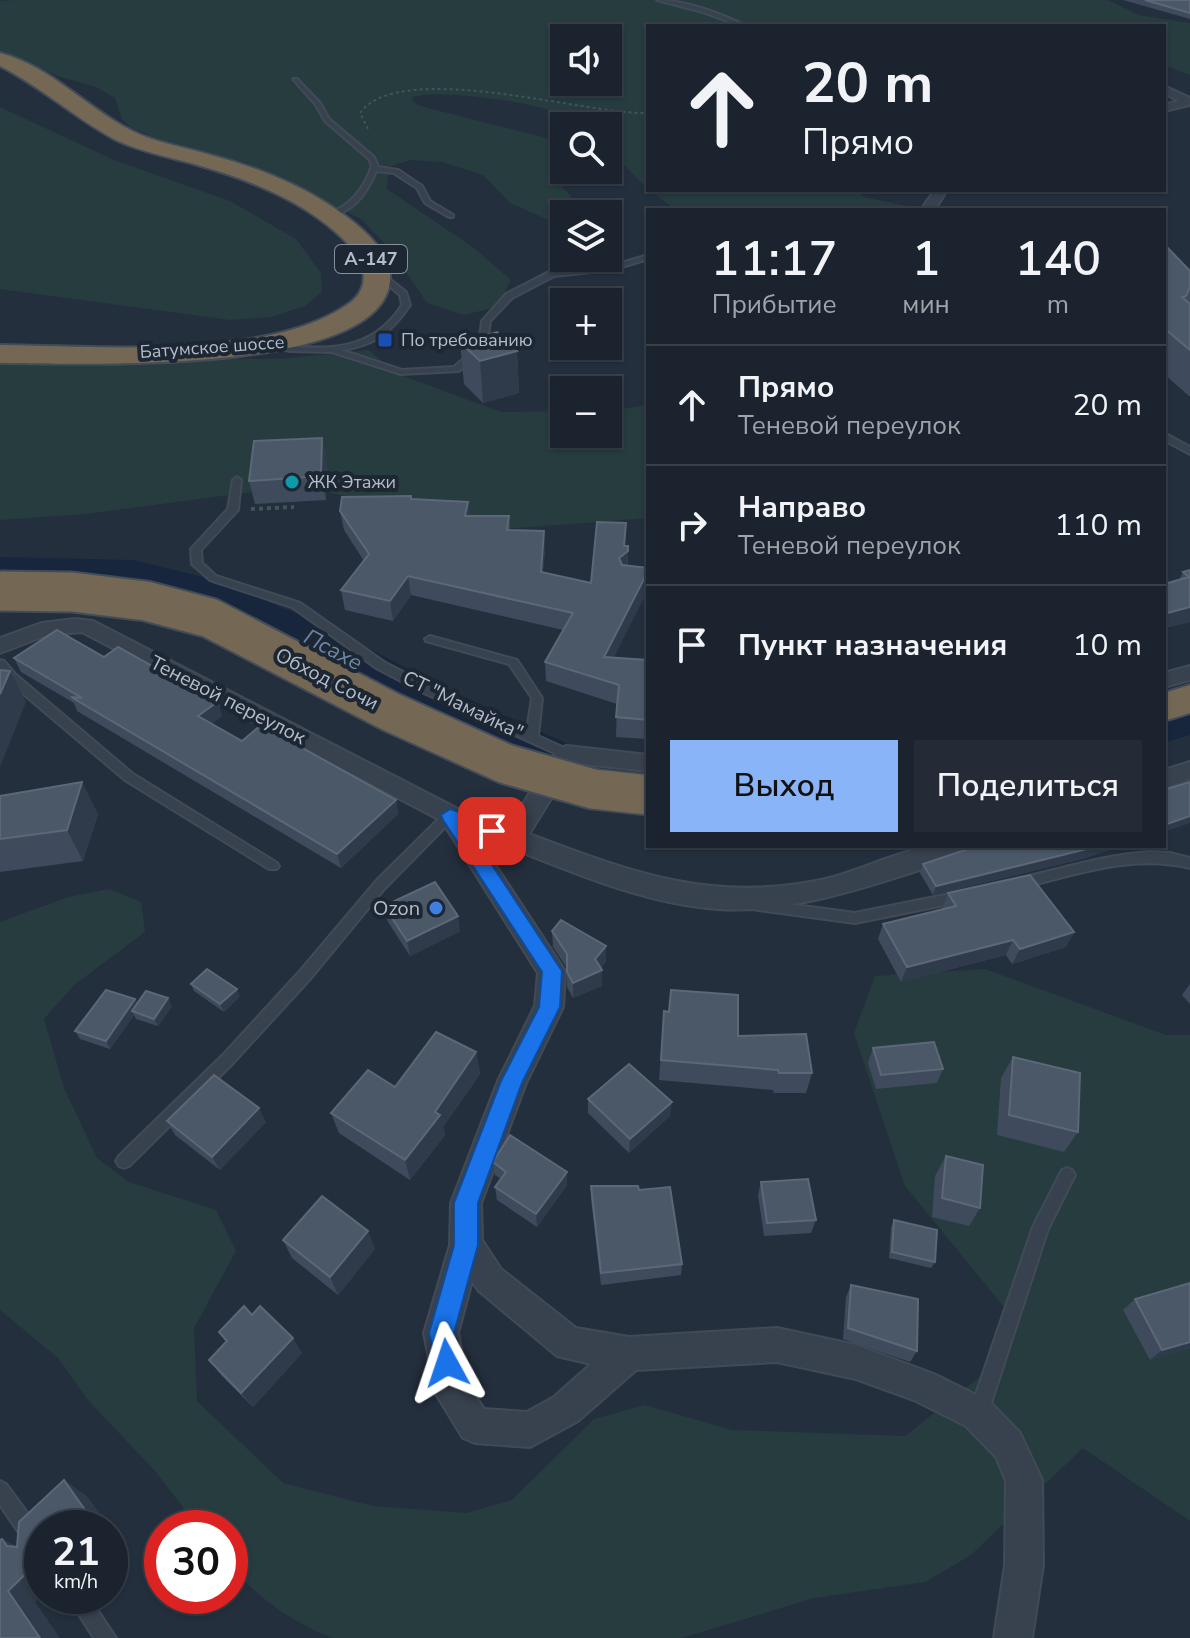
<!DOCTYPE html>
<html lang="ru">
<meta charset="utf-8">
<style>
:root{--surface:#1b232e;--page:#242b36;--text:#f1f3f6;--muted:#a0a4aa;--line:#39404a;--accent:#8ab4f8}
body{margin:0;font-family:"Nunito Sans",sans-serif;background:var(--page);color:var(--text);height:100vh;display:flex;flex-direction:column;font-size:30px;white-space:nowrap}
*{box-sizing:border-box;margin:0}
p{font-size:26px;color:var(--muted)}
.icon{flex:none;width:44px;height:44px;fill:none;stroke:currentColor;stroke-width:2;stroke-linecap:round;stroke-linejoin:round}
.map{position:relative;flex:1;overflow:hidden}
.panel{position:absolute;left:646px;top:208px;width:520px;height:640px;display:flex;flex-direction:column;background:var(--surface);border-radius:0px;box-shadow:0 2px 6px #0004,0 0 0 2px var(--line)}
.panel>*{flex:none}
.top-card{position:absolute;left:646px;top:24px;width:520px;height:168px;border-radius:0px;box-shadow:0 2px 6px #0004,0 0 0 2px var(--line);background:#1b232e;color:var(--text);overflow:hidden}
.buttons{position:absolute;left:550px;top:24px;display:grid;gap:16px}
.buttons a{display:grid;place-items:center;width:72px;height:72px;border-radius:0px;background:var(--surface);box-shadow:0 2px 6px #0004,0 0 0 2px var(--line);font-size:40px}
.speed{position:absolute;left:24px;top:1510px;display:flex;gap:16px;font-size:40px;font-weight:700;text-align:center}
.speed>*{display:grid;place-content:center;width:104px;height:104px;border-radius:50%;background:var(--surface);box-shadow:0 2px 6px #0004,0 0 0 2px var(--line);line-height:1}
.speed small{font-size:20px;font-weight:400}
.speed .limit{border:12px solid #d22;background:#fff;color:#111}
.pin{position:absolute;display:grid;place-items:center;width:68px;height:68px;color:#fff;margin:-34px;border-radius:16px;box-shadow:0 4px 12px #0006}
.me{position:absolute;width:88px;margin:-44px;rotate:355deg;stroke-linejoin:round;filter:drop-shadow(0 0 6px #0008)}
.turn{display:flex;align-items:center;gap:28px;height:168px;padding:0 24px;font-size:36px}
.turn .icon{width:104px;height:104px;stroke-width:2.5}
.turn b{display:block;font-size:56px;line-height:68px}
.eta{display:flex;justify-content:space-evenly;align-items:center;height:136px;text-align:center}
.eta b{font-size:48px;font-weight:600;line-height:56px}
.primary-button{display:flex;gap:16px;margin-top:auto;padding:16px 24px}
.primary-button a{flex:1;height:92px;border-radius:0px;background:var(--accent);color:#111;font-size:32px;font-weight:600;line-height:92px;text-align:center}
.primary-button a+a{background:var(--page);color:var(--text)}
ul{padding:0;list-style:none}
li{display:flex;align-items:center;gap:24px;height:120px;padding:0 24px;border-top:2px solid var(--line)}
li div{flex:1}
li b{display:block;font-size:30px}
li em{font-style:normal}
.map>svg:first-child{display:block}
</style>
<div class="map">
<svg width="1190" height="1638" viewBox="0 0 1190 1638">
<rect width="100%" height="100%" fill="#242f3e"/>
<g fill="#263c3f" fill-rule="evenodd">
<path d="M14,0H1108L1139,15L1190,23V75L1164,65V26H648V189L608,149V126H586C566,105 442,88 413,97L412,101L420,106L546,138L564,147V170H594L557,181L586,213L564,214V224H558L510,203L483,175L442,162L410,160L389,167L387,189L474,248L511,280L497,307L464,315L427,303L391,250L361,219L247,163L153,137L130,127L122,119L115,98L96,87L58,76L0,53V1ZM564,38H608V82H564Z"/>
<path d="M0,107L114,160L230,201L296,239L321,273L322,292L305,306L271,317L230,320L0,289Z"/>
<path d="M649,190H855L864,197L926,210H676Z"/>
<path d="M369,350L395,373L501,412L564,411V434H608V411L648,405V518L505,529L297,486L86,514L0,520V360L278,359Z"/>
<path d="M110,889L141,902L145,932L74,985L44,1019L64,1088L97,1158L129,1182L216,1210L236,1251L194,1328L197,1401L283,1483L373,1506L467,1513L512,1500L594,1419L645,1405L732,1430L905,1436L981,1376L1017,1323L905,1186L854,1033L875,976L985,969L1166,1035H1190V1521L1083,1448L971,1555L925,1582L814,1598L682,1638H333C291,1622 260,1599 230,1566V1528H199L155,1471L87,1399L59,1359L0,1310V922L68,897Z"/>
</g>
<g fill="none" stroke-linecap="round" stroke-linejoin="round">
<g fill="#17263c" fill-rule="evenodd">
<path d="M0,557L134,560L215,580L317,622L453,692L630,772L637,785L630,798L612,804L594,798L419,716L285,642L185,600L134,586L0,583Z"/>
<path d="M1190,701V735L1164,743V709Z"/>
</g>
<defs>
<g id="lane">
<path d="M657,0C684,0 722,14 746,26H740L703,12Z"/>
<path d="M293,79H297L320,103L329,119L374,157L378,167L398,170L422,186L430,201L453,215V217H449L425,203L417,188L394,173L376,171C367,194 351,215 325,217V215C350,206 363,191 372,166L369,159L325,121L316,105Z"/>
<path d="M648,255V259L612,270L554,276L512,298L490,321L486,349L459,371L401,374L332,352L290,351L268,346L272,344C323,351 372,353 402,305L400,295L374,273V269H377L406,292L410,305C392,332 374,346 341,350L402,370L454,367L479,346L482,321L506,294L549,272L611,266Z"/>
<path d="M1164,433L1190,447V454L1164,440Z"/>
<path d="M237,477L241,480L238,510L201,550L202,563L216,576L300,603L384,662L432,687L527,731L532,698L509,664L426,641L425,639L430,636L517,660L542,698L538,736L571,751L573,754L571,757H563L424,693L376,668L292,607L210,580L192,564L191,549L228,509L233,480Z"/>
<path d="M0,660L4,661L15,674L133,774L277,863L279,866L277,869H269L125,780L7,680L0,671Z"/>
<path d="M450,810L454,812L456,815L454,818L385,888L310,979L233,1063L129,1166L124,1168L119,1166L116,1161L119,1156L223,1055L300,971L377,880L446,812Z"/>
<path d="M1149,852L1170,853L1190,858V868C1132,854 1077,874 1021,888L1017,887L1015,883L1017,879L1021,878C1064,868 1105,855 1149,852Z"/>
<path d="M960,892L964,893L966,897L964,901L855,923L758,910L753,909L752,905L753,901L758,900L855,913Z"/>
<path d="M1067,1168L1072,1170L1075,1175L1048,1229L988,1412L985,1418L979,1421L973,1418L970,1412L1033,1227L1062,1170Z"/>
<path d="M0,1481L6,1484L42,1533V1558L35,1556L0,1505Z"/>
<path d="M67,1596H88L116,1638H94Z"/>
</g>
<g id="street">
<path d="M1164,86L1190,98L1189,105L1164,111V105L1179,101L1164,93Z"/>
<path d="M935,190H947L937,206L940,210H926L923,207Z"/>
<path d="M75,619L93,621L458,809L508,827L559,748L567,746L648,755V771L573,763L529,834C631,872 710,903 821,880C858,872 894,852 932,846C946,844 961,846 975,846L972,853C895,877 799,915 718,909C634,903 553,863 475,834L565,971L563,1007L526,1083L481,1203L482,1240L501,1269L576,1328L629,1337L777,1328L856,1345L934,1374L990,1402L1020,1433L1042,1480L1043,1565L1032,1638H994L1005,1565L1006,1481L996,1457L966,1426L914,1400L856,1379L777,1362L636,1370L578,1421L530,1447L475,1443L463,1438L436,1394L424,1333L450,1245L451,1203L498,1081L535,1006L538,973L442,821L82,632L47,635L0,653V638L42,623ZM472,1281L479,1291L557,1356L591,1364L554,1397L527,1412L484,1409L469,1387L458,1333Z"/>
<path d="M1190,666V680L1164,687V673Z"/>
<path d="M1190,762V779L1164,788V770Z"/>
</g>
<g id="highway">
<path d="M0,53C52,66 92,114 141,135C164,144 188,148 211,155C252,166 292,181 328,204C353,220 398,252 389,287C367,377 73,363 0,363V345C97,346 272,361 351,302C371,286 365,262 349,245C309,202 248,179 194,164C169,157 142,152 118,141C77,120 42,87 0,66Z"/>
<path d="M1190,685V713L1164,721V693Z"/>
</g>
</defs>
<use href="#lane" stroke="#414a57" stroke-width="4"/>
<use href="#street" stroke="#414a57" stroke-width="4"/>
<use href="#highway" stroke="#434c59" stroke-width="4"/>
<path stroke="#3f5557" stroke-width="2" stroke-dasharray="3 3" stroke-linecap="butt" d="M368,129L360,113C400,58 586,115 648,113"/>
<path stroke="#3f5557" stroke-width="4" stroke-dasharray="4 4" stroke-linecap="butt" d="M251,509L294,507"/>
<use href="#lane" fill="#38414e" fill-rule="evenodd"/>
<use href="#street" fill="#38414e" fill-rule="evenodd"/>
<use href="#highway" fill="#746855" fill-rule="evenodd"/>
<defs>
<path id="highway-bridge" d="M0,591L72,592L146,601L210,618L391,712L506,764L593,789L648,795"/>
</defs>
<use href="#highway-bridge" stroke="#434c59" stroke-width="43" stroke-linecap="butt"/>
<use href="#highway-bridge" stroke="#746855" stroke-width="39"/>
</g>
<g fill="#3f4b5c">
<path d="M1123,0H1190V19Z"/>
<path d="M1164,244L1190,271V396H1189L1164,374Z"/>
<path d="M460,342L517,351L519,393L483,403L464,384Z"/>
<path d="M322,438L327,461L326,500L255,504L249,481Z"/>
<path d="M412,499L468,502L470,516H509L510,530L545,550L543,572L591,583L625,546H628V566L648,568V596L646,593L613,658L648,660V739L616,737L617,704L546,681L545,662L563,630L411,595L393,621L345,610L341,590L364,561L344,530L340,511Z"/>
<path d="M1190,570V622L1164,628V584L1179,580L1183,572Z"/>
<path d="M104,657L217,702L222,716L211,724L242,741L396,800L398,814L341,868L77,711L74,703L21,672L14,658Z"/>
<path d="M0,796L98,814L83,861L0,872Z"/>
<path d="M977,846H1121L1082,859L933,895L920,873L923,864Z"/>
<path d="M948,893L1074,932L1066,947L1012,964L1006,955L901,982L878,939L883,924L942,909Z"/>
<path d="M384,906L460,931L410,956L388,922Z"/>
<path d="M552,931L606,946V961L601,968L602,970V986L573,998L567,987V968L553,947Z"/>
<path d="M191,984L240,996L224,1012L194,991Z"/>
<path d="M1190,984V1004L1182,995Z"/>
<path d="M135,999L138,1003L172,1006L158,1026L136,1019L134,1015L110,1049L80,1039L75,1031Z"/>
<path d="M664,1011L738,1036L812,1073L806,1093H774L773,1090L659,1080Z"/>
<path d="M873,1048L943,1069L937,1083L876,1089L868,1063Z"/>
<path d="M476,1052L480,1074L443,1127L445,1135L410,1180L339,1133L331,1113Z"/>
<path d="M1013,1057L1078,1132L1064,1152L997,1135L1001,1078Z"/>
<path d="M588,1099L670,1116L629,1153L588,1113Z"/>
<path d="M167,1121L266,1122L220,1170L175,1135Z"/>
<path d="M946,1156L980,1208L969,1226L932,1217L935,1176Z"/>
<path d="M493,1162L567,1185L537,1227L497,1200L495,1187L501,1179L495,1175Z"/>
<path d="M761,1182L816,1220L811,1233L764,1236L758,1195Z"/>
<path d="M591,1186L639,1190L682,1264L681,1275L601,1285L591,1199Z"/>
<path d="M894,1220L935,1262L931,1268L889,1258L891,1227Z"/>
<path d="M283,1240L375,1249L338,1295L292,1258Z"/>
<path d="M1190,1283V1348L1150,1360L1123,1310L1135,1299Z"/>
<path d="M851,1285L917,1351L910,1362L843,1339L846,1297Z"/>
<path d="M252,1315L302,1353L253,1407L221,1375L209,1360L226,1342L219,1332Z"/>
</g>
<g fill="#2f3b4b">
<path d="M517,351L519,393L483,403L480,361Z"/>
<path d="M322,438L327,461L326,500L321,476Z"/>
<path d="M468,502L470,521L465,516Z"/>
<path d="M544,531L545,550L541,591V572Z"/>
<path d="M628,551L627,571L619,577V558Z"/>
<path d="M647,573L646,593L604,677V657Z"/>
<path d="M408,576L411,595L393,621L390,601Z"/>
<path d="M1190,607V622L1164,628V614Z"/>
<path d="M10,671L26,702L0,767V694Z"/>
<path d="M217,702L222,716L203,730L198,716Z"/>
<path d="M82,782L98,814L83,861L67,830Z"/>
<path d="M396,800L398,814L341,868L337,854Z"/>
<path d="M1190,816V823L1164,832V825Z"/>
<path d="M1099,846H1121L1082,859L933,895L936,886Z"/>
<path d="M458,916L460,931L410,956L407,941Z"/>
<path d="M1074,932L1066,947L1012,964L1020,949Z"/>
<path d="M1013,940L1006,955L901,982L907,967Z"/>
<path d="M606,946V961L596,973L602,970V986L573,998V983Z"/>
<path d="M237,989L240,996L224,1012L220,1004Z"/>
<path d="M168,998L172,1006L158,1026L154,1019Z"/>
<path d="M135,999L139,1006L132,1011L134,1015L110,1049L106,1041Z"/>
<path d="M476,1052L480,1074L443,1127L445,1135L410,1180L405,1160L435,1112Z"/>
<path d="M672,1102L670,1116L629,1153L630,1139Z"/>
<path d="M259,1108L266,1122L220,1170L212,1157Z"/>
<path d="M567,1172V1185L537,1227L536,1214Z"/>
<path d="M368,1231L375,1249L338,1295L330,1277Z"/>
<path d="M293,1338L302,1353L253,1407L241,1393Z"/>
<path d="M1190,1342V1348L1150,1360L1162,1350Z"/>
<path d="M64,1480L87,1496L120,1541L110,1551V1528H96Z"/>
<path d="M2,1539L29,1552L7,1546Z"/>
<path d="M42,1558V1596L35,1602L60,1638H40L8,1591Z"/>
</g>
<g fill="#4b5868" stroke="#5c6777" stroke-width="2">
<path d="M1145,0H1190V13Z"/>
<path d="M1164,244L1190,271V289H1189L1186,296L1182,297L1190,304V350L1164,328Z"/>
<path d="M497,332L517,351L480,361L460,342Z"/>
<path d="M322,438L321,476L249,481L254,441Z"/>
<path d="M411,496V499L468,502L465,516H509L507,530L544,531L541,572L591,583L597,522L626,523L624,546H628V551L619,558L622,565L648,568V575L647,573L604,657L648,660V720L616,717L619,685L545,662L573,613L408,576L390,601L341,590L369,554L340,511L342,497Z"/>
<path d="M1190,570V607L1164,614V584L1189,577L1183,572Z"/>
<path d="M57,630L104,657L118,647L217,702L198,716L242,741L261,725L396,800L337,854L71,697L82,698L14,658Z"/>
<path d="M0,670L10,671L0,694Z"/>
<path d="M82,782L67,830L0,839V796Z"/>
<path d="M1190,782V816L1164,825V790Z"/>
<path d="M977,846H1099L936,886L923,864Z"/>
<path d="M1030,875L1074,932L1020,949L1013,940L907,967L883,924L956,906L948,893Z"/>
<path d="M435,882L458,916L407,941L384,906Z"/>
<path d="M561,920L606,946L595,959L602,970L573,983L567,972V954L552,931Z"/>
<path d="M207,969L237,989L220,1004L191,984Z"/>
<path d="M106,990L135,999L106,1041L75,1031Z"/>
<path d="M671,990L738,995V1036L806,1034L812,1073H779L778,1070L661,1060L664,1011L669,1012Z"/>
<path d="M146,991L168,998L154,1019L132,1011Z"/>
<path d="M436,1032L476,1052L435,1112L440,1115L405,1160L331,1113L368,1070L395,1087Z"/>
<path d="M934,1042L943,1069L881,1075L873,1048Z"/>
<path d="M1013,1057L1080,1073L1078,1132L1009,1115Z"/>
<path d="M629,1064L672,1102L630,1139L588,1099Z"/>
<path d="M214,1075L259,1108L212,1157L167,1121Z"/>
<path d="M510,1135L567,1172L536,1214L495,1187L506,1172L493,1162Z"/>
<path d="M946,1156L983,1165L980,1208L942,1198Z"/>
<path d="M808,1179L816,1220L767,1223L761,1182Z"/>
<path d="M591,1186H638L639,1190L670,1187L682,1264L601,1273Z"/>
<path d="M322,1196L368,1231L330,1277L283,1240Z"/>
<path d="M894,1220L937,1230L935,1262L892,1252Z"/>
<path d="M1190,1283V1342L1162,1350L1135,1299Z"/>
<path d="M851,1285L918,1299L917,1351L848,1328Z"/>
<path d="M244,1306L252,1315L260,1306L293,1338L241,1393L209,1360L227,1341L219,1332Z"/>
<path d="M64,1480L97,1527L42,1528V1558L8,1591L40,1638H0V1540L2,1539L7,1546L17,1547L19,1522Z"/>
</g>
<path fill="#1a73e8" stroke="#114b97" stroke-width="2" d="M450,809L499,826L501,831L499,836L492,838L469,830L562,971L560,1007L522,1083L478,1203V1245L454,1333L460,1363L456,1372L447,1376L438,1372L429,1333L454,1245V1203L501,1081L539,1007L542,972L443,820L441,815Z"/>
<rect fill="#1a4fb4" stroke="#1d2633" stroke-width="3" x="377" y="332" width="16" height="16" rx="4"/>
<circle fill="#0f9aa8" stroke="#1d2633" stroke-width="3" cx="292" cy="482" r="8"/>
<circle fill="#3f7fe0" stroke="#1d2633" stroke-width="3" cx="436" cy="908" r="8"/>
<g text-anchor="middle" dominant-baseline="central" stroke-width="8" stroke-linejoin="round" paint-order="stroke">
<rect fill="#1d2633" stroke="#878f9c" stroke-width="2" x="335" y="245" width="72" height="28" rx="6"/>
<g font-size="18" font-weight="bold" fill="#b4bcc9">
<text x="371" y="259">А-147</text>
</g>
<g font-size="18" fill="#b4bcc9" stroke="#1d2633" text-anchor="start">
<text x="401" y="340">По требованию</text>
<text x="308" y="482">ЖК Этажи</text>
</g>
<g font-size="18" fill="#b4bcc9" stroke="#1d2633">
<text transform="translate(212 347) rotate(-4)">Батумское шоссе</text>
</g>
<g font-size="20" fill="#b4bcc9" stroke="#1d2633">
<text transform="translate(327 679) rotate(27)">Обход Сочи</text>
<text transform="translate(228 700) rotate(27)">Теневой переулок</text>
<text transform="translate(463 705) rotate(26)">СТ "Мамайка"</text>
</g>
<g font-size="20" fill="#b4bcc9" stroke="#1d2633" text-anchor="end">
<text x="420" y="908">Ozon</text>
</g>
<g font-size="22" font-style="italic" fill="#6d86a8" stroke="#1d2633">
<text transform="translate(333 650) rotate(28)">Псахе</text>
</g>
</g>
</svg>
<div class="buttons">
<a><svg class="icon" aria-label="sound" viewBox="0 0 24 24"><path d="M4 9h4l5-4v14l-5-4H4zM17 9q2 3 0 6"/></svg></a>
<a><svg class="icon" aria-label="search" viewBox="0 0 24 24"><circle cx="10" cy="10" r="6"/><path d="M15 15l6 6"/></svg></a>
<a><svg class="icon" aria-label="layers" viewBox="0 0 24 24"><path d="M12 4l9 5-9 5-9-5zM3 14l9 5 9-5"/></svg></a>
<a>+</a>
<a>−</a>
</div>
<div class="speed"><div>21<small>km/h</small></div><div class="limit">30</div></div>
<div class="pin" style="left:492px;top:831px;background:#d93025"><svg class="icon" aria-label="arrive" viewBox="0 0 24 24"><path d="M6 21V4h12l-3 4 3 4H6"/></svg></div>
<svg class="me" style="left:447px;top:1363px" viewBox="-20 -20 40 40"><path d="M0-17L14 15 0 8-14 15z" fill="#1a73e8" stroke="#fff" stroke-width="4"/></svg>
<div class="top-card">
<div class="turn"><svg class="icon" aria-label="ahead" viewBox="0 0 24 24"><path d="M12 20V5M6 11l6-6 6 6"/></svg><div><b>20 m</b>Прямо</div></div>
</div>
<section class="panel">
<div class="eta">
<div><b>11:17</b><p>Прибытие</p></div>
<div><b>1</b><p>мин</p></div>
<div><b>140</b><p>m</p></div>
</div>
<ul>
<li><svg class="icon" aria-label="ahead" viewBox="0 0 24 24"><path d="M12 20V5M6 11l6-6 6 6"/></svg><div><b>Прямо</b><p>Теневой переулок</p></div><em>20 m</em></li>
<li><svg class="icon" aria-label="right" viewBox="0 0 24 24"><path d="M7 20v-9h11M14 6l5 5-5 5"/></svg><div><b>Направо</b><p>Теневой переулок</p></div><em>110 m</em></li>
<li><svg class="icon" aria-label="arrive" viewBox="0 0 24 24"><path d="M6 21V4h12l-3 4 3 4H6"/></svg><div><b>Пункт назначения</b></div><em>10 m</em></li>
</ul>
<div class="primary-button"><a>Выход</a><a>Поделиться</a></div>
</section>
</div>
